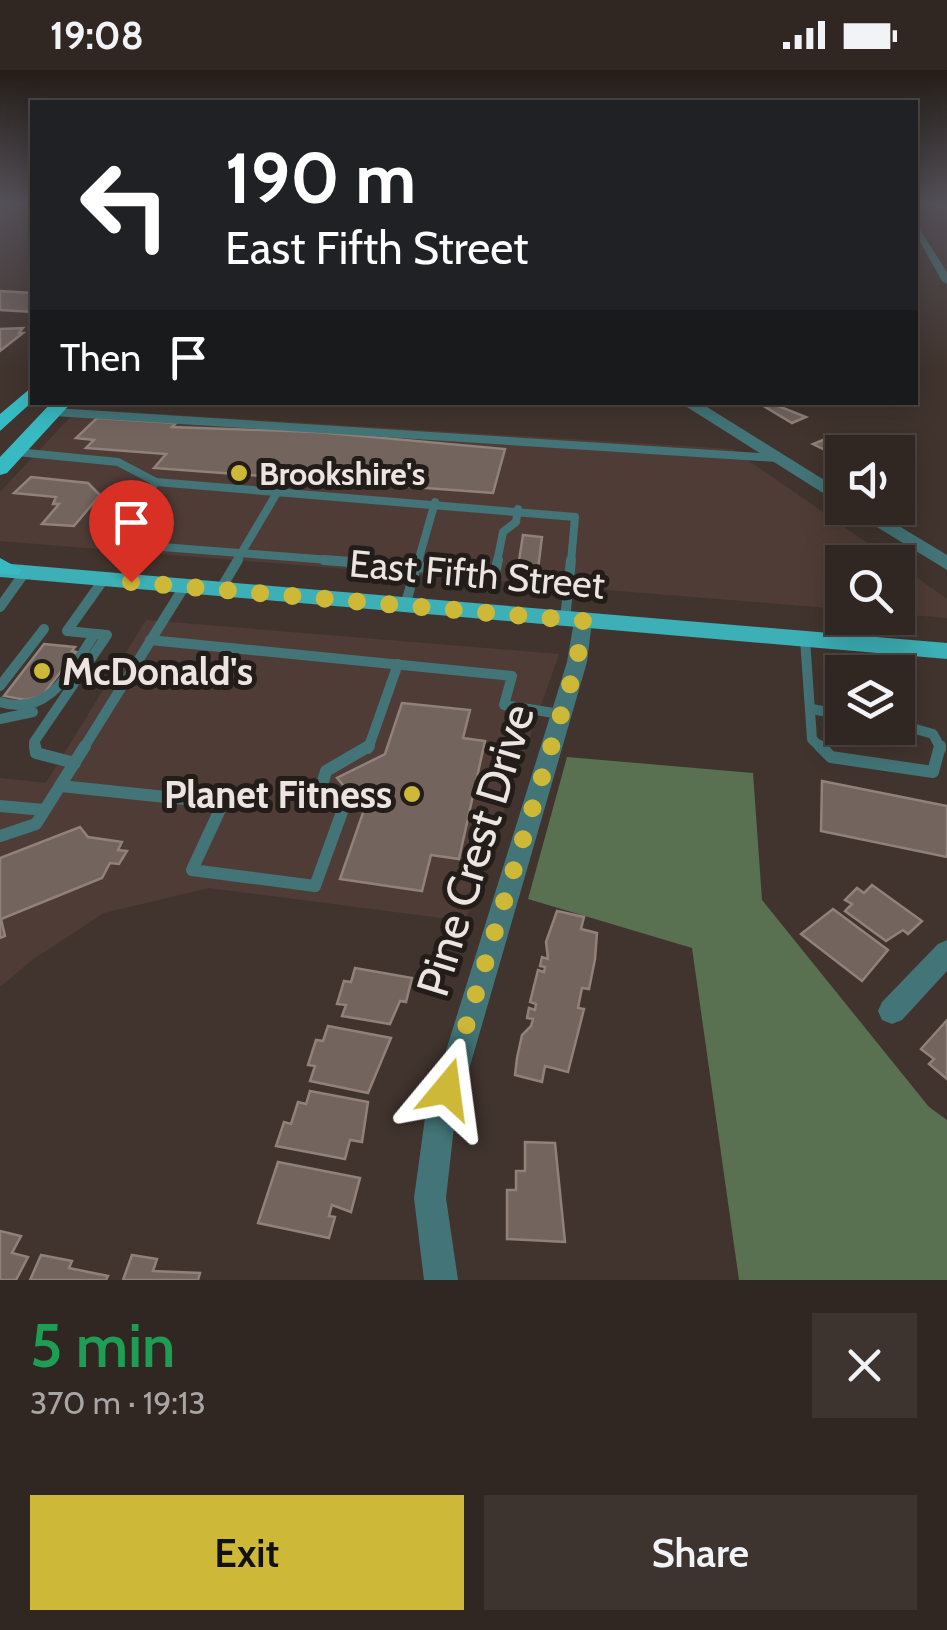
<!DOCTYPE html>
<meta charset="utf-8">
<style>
:root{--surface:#312722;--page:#3d332f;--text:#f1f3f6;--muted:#a8a5a5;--line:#4c4440;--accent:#ceb838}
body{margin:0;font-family:Cabin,sans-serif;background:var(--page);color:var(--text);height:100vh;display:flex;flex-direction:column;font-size:38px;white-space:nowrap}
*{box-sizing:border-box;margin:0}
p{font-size:32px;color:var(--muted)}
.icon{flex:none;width:55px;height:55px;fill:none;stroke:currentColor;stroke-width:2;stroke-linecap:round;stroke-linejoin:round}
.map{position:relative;height:1210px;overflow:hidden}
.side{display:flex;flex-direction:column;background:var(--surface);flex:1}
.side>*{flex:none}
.banner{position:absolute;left:30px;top:30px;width:888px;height:305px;border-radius:0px;box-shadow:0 5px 25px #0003,0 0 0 2px var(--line);background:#202124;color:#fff;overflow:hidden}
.tools{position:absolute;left:825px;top:365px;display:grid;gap:20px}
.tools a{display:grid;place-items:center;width:90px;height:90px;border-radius:0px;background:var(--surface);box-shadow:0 5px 25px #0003,0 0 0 2px var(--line);font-size:50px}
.pin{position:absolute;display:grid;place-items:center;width:85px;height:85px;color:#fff;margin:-102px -42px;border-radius:50% 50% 50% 0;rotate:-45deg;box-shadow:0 0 10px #0007}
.pin .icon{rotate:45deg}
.me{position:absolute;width:110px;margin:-55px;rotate:16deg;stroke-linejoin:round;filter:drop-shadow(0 0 8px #0008)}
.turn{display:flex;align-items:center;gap:35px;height:210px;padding:0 30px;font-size:45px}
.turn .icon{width:130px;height:130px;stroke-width:2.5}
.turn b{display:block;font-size:70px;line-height:85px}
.then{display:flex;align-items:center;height:95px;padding:0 30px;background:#0003;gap:20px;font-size:38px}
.round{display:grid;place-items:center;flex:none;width:105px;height:105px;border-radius:0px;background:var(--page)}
.headline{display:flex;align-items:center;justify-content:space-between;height:170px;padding:0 30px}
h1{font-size:60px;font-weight:600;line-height:75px;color:#1e9e55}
.cta{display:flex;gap:20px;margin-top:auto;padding:20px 30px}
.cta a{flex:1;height:115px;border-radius:0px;background:var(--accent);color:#111;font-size:40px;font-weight:600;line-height:115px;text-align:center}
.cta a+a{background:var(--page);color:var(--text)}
.status{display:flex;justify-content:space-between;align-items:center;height:70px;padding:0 50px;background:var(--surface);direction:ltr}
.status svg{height:28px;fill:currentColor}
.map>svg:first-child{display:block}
</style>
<div class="status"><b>19:08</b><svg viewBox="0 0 49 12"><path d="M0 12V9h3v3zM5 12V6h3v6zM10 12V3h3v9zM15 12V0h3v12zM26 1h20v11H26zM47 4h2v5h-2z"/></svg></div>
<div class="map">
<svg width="947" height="1210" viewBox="0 0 947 1210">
<rect width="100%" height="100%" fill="#41342e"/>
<g fill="#503c37">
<path d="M78,339L732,379L895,492H842V539L0,471V422Z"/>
<path d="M898,494L947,529V548L898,544Z"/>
<path d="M146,550L559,584L465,851L209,818L104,843L32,890L0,917V708L46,713Z"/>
</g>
<path fill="#597150" d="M567,687L753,703L762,830L929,1037L947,1050V1210H739L692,878L528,829Z"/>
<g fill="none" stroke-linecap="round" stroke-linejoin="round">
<path fill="#05213a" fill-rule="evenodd" d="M0,133H18L0,142Z"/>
</g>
<g fill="#73645d" stroke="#90817a" stroke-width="2.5">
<path d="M0,221L32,223V242L0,240Z"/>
<path d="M23,258L19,263H23L0,281V259Z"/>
<path d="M768,332H799L778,336L806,347L792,353L762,335Z"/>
<path d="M97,348L176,353L172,357L317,362L505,379L493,423L154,398L166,384L86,378L94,370L76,368Z"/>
<path d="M835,365L860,378L868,375L881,381L895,376L907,381L855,382L838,375L825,380L813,374Z"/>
<path d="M31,407L88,413L100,425L74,456L42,454L59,434H53L56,427L14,423Z"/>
<path d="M523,465L542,467L538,499L518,497Z"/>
<path d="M44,574L75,577L72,581L76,582L42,626L26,630L4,626Z"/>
<path d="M402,633L470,640L463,668L485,671L459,789L431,785L422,821L340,809L364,740L337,708L385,684Z"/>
<path d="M822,711L947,736V787L821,761Z"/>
<path d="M80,757L88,767L122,772L118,780L127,781L119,794L110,793L102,808L1,849L5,866L0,868V788Z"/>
<path d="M872,815L922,851L908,864L903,860L886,871L845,841L852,834L845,830L857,818L864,823Z"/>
<path d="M833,839L888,880L862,911L801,864Z"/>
<path d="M557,841L584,847L581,859L597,863L595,889L589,919L582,918L578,938L584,939L568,1002L545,996L542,1012L515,1005L517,988L522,965L531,956L533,949L527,948L529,938L535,940L536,934L530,932L538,900L544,902L545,897L540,896L542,887L548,889L546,872Z"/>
<path d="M355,898L412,908L406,932L400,931L390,954L342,946L346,935L337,934L344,911L351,912Z"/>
<path d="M947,950V1009L929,994L934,989L921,979Z"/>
<path d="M328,956L391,968L368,1023L310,1011L315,996L308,995L316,970L323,971Z"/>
<path d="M310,1021L368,1032L362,1072L350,1070L345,1089L276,1076L284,1052L291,1054L298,1032L306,1034Z"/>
<path d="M525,1072L555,1073L565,1172L507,1169V1120H516V1101H525Z"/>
<path d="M278,1092L360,1108L351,1142L332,1135L329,1146L335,1147L329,1168L258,1153Z"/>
<path d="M0,1161L21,1166L12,1183L28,1187L16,1210H0Z"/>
<path d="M41,1185L72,1191L69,1198L108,1206L106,1210H30Z"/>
<path d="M132,1185L157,1189L153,1201L200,1203L198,1210H123Z"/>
</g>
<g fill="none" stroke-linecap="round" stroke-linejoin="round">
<path stroke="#437477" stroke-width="6" d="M54,342L91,344"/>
<g stroke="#437477" stroke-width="8">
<path d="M54,342L777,388"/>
<path d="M17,382L118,392L156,412L575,447L571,492"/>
<path d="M156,412L110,473L356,492"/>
<path d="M236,492L278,421"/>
<path d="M418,492L435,432"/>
<path d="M497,492L503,462L516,452L518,439"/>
</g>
<g stroke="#437477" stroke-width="10">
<path d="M324,490L495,503L498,490"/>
<path d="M220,520L238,490"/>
<path d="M405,536L418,490"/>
<path d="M0,537L25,502"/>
<path d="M565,550L571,490"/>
<path d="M805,569L812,669L822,679"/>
<path d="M150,570L512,606L504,635L560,644"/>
<path d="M0,616L44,559"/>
<path d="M0,632C50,648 71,599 95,564"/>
<path d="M812,639L842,645"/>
<path d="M0,649L33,642"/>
<path d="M898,654L933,664L941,679"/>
<path d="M35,679L34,672L107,565L67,561L104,509"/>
<path d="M83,679L184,517"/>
<path d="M368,679L398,594"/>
</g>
<g stroke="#437477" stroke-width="12">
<path d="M35,676L36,683L75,693"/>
<path d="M820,676L831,687L933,702L940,676"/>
<path d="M61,716L223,733L192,800L315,816L342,742L322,715L326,701L369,676"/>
<path d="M0,736L44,740"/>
<path d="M0,766L36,754L85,676"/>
</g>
<g fill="#437477" fill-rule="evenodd">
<path d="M915,152L947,202V214L942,211L915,163Z"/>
<path d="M583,545L592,551L587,592L455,1048L446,1128L458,1210H424L414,1128L425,1048L567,592L574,551Z"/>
<path d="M947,870V901L902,950L892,954L882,950L878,941L882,932L938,874Z"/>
</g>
<g fill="#437477" fill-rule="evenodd">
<path d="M679,332H699L842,421V435Z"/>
<path d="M846,438H869L947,485V500Z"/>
</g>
<path fill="#42959b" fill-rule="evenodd" d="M928,133H947V139L929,135Z"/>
<path fill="#3dafb6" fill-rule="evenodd" d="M0,493L947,573V589L0,507Z"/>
<g fill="#38bac2" fill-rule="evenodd">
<path d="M32,317V332L0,361V344Z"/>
<path d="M52,332H72L7,403L0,405V387Z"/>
<path d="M0,488L22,500L18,505L0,504Z"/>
</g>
</g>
<linearGradient id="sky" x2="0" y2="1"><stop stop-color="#241d19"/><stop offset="0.44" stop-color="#545057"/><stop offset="1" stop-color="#545057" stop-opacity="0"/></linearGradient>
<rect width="947" height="302" fill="url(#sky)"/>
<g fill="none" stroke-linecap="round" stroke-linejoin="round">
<path stroke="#ceb838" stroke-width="18" stroke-dasharray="0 32.4" d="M131,512L583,551L577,592L447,1019"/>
</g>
<g fill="#ceb838" stroke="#231d1a" stroke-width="4">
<circle cx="239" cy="403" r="10"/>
<circle cx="42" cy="601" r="10"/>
<circle cx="412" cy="724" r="10"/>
</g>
<g text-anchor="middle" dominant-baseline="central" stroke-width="10" stroke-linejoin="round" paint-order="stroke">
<g font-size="32" font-weight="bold" fill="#ece4e0" stroke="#231d1a" text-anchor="start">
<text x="259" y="403">Brookshire's</text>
</g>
<g font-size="38" fill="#ece4e0" stroke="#231d1a">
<text transform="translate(477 504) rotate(5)">East Fifth Street</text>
</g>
<g font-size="38" font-weight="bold" fill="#ece4e0" stroke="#231d1a" text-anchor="start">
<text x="62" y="601">McDonald's</text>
<text x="392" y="724" text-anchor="end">Planet Fitness</text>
</g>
<g font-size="45" fill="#ece4e0" stroke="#231d1a">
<text transform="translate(475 780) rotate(-73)">Pine Crest Drive</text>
</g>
</g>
</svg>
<div class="tools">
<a><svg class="icon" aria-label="sound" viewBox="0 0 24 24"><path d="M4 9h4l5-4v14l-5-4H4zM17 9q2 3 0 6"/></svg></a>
<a><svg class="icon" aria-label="search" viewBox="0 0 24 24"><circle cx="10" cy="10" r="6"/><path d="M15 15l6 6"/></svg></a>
<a><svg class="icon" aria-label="layers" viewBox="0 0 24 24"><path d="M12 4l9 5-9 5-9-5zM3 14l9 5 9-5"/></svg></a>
</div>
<div class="pin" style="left:131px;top:512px;background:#d93025"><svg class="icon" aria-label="arrive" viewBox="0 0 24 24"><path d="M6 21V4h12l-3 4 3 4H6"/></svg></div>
<svg class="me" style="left:447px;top:1019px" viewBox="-20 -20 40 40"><path d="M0-17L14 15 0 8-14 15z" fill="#ceb838" stroke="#fff" stroke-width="4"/></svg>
<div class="banner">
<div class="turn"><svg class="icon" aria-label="left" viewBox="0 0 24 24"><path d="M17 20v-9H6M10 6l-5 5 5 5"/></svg><div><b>190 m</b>East Fifth Street</div></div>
<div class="then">Then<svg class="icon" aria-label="arrive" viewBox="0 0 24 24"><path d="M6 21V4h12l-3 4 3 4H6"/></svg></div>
</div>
</div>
<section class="side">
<div class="headline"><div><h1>5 min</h1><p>370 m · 19:13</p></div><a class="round"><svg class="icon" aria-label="close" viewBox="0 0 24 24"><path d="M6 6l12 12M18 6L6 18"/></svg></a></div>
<div class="cta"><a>Exit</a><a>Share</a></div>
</section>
